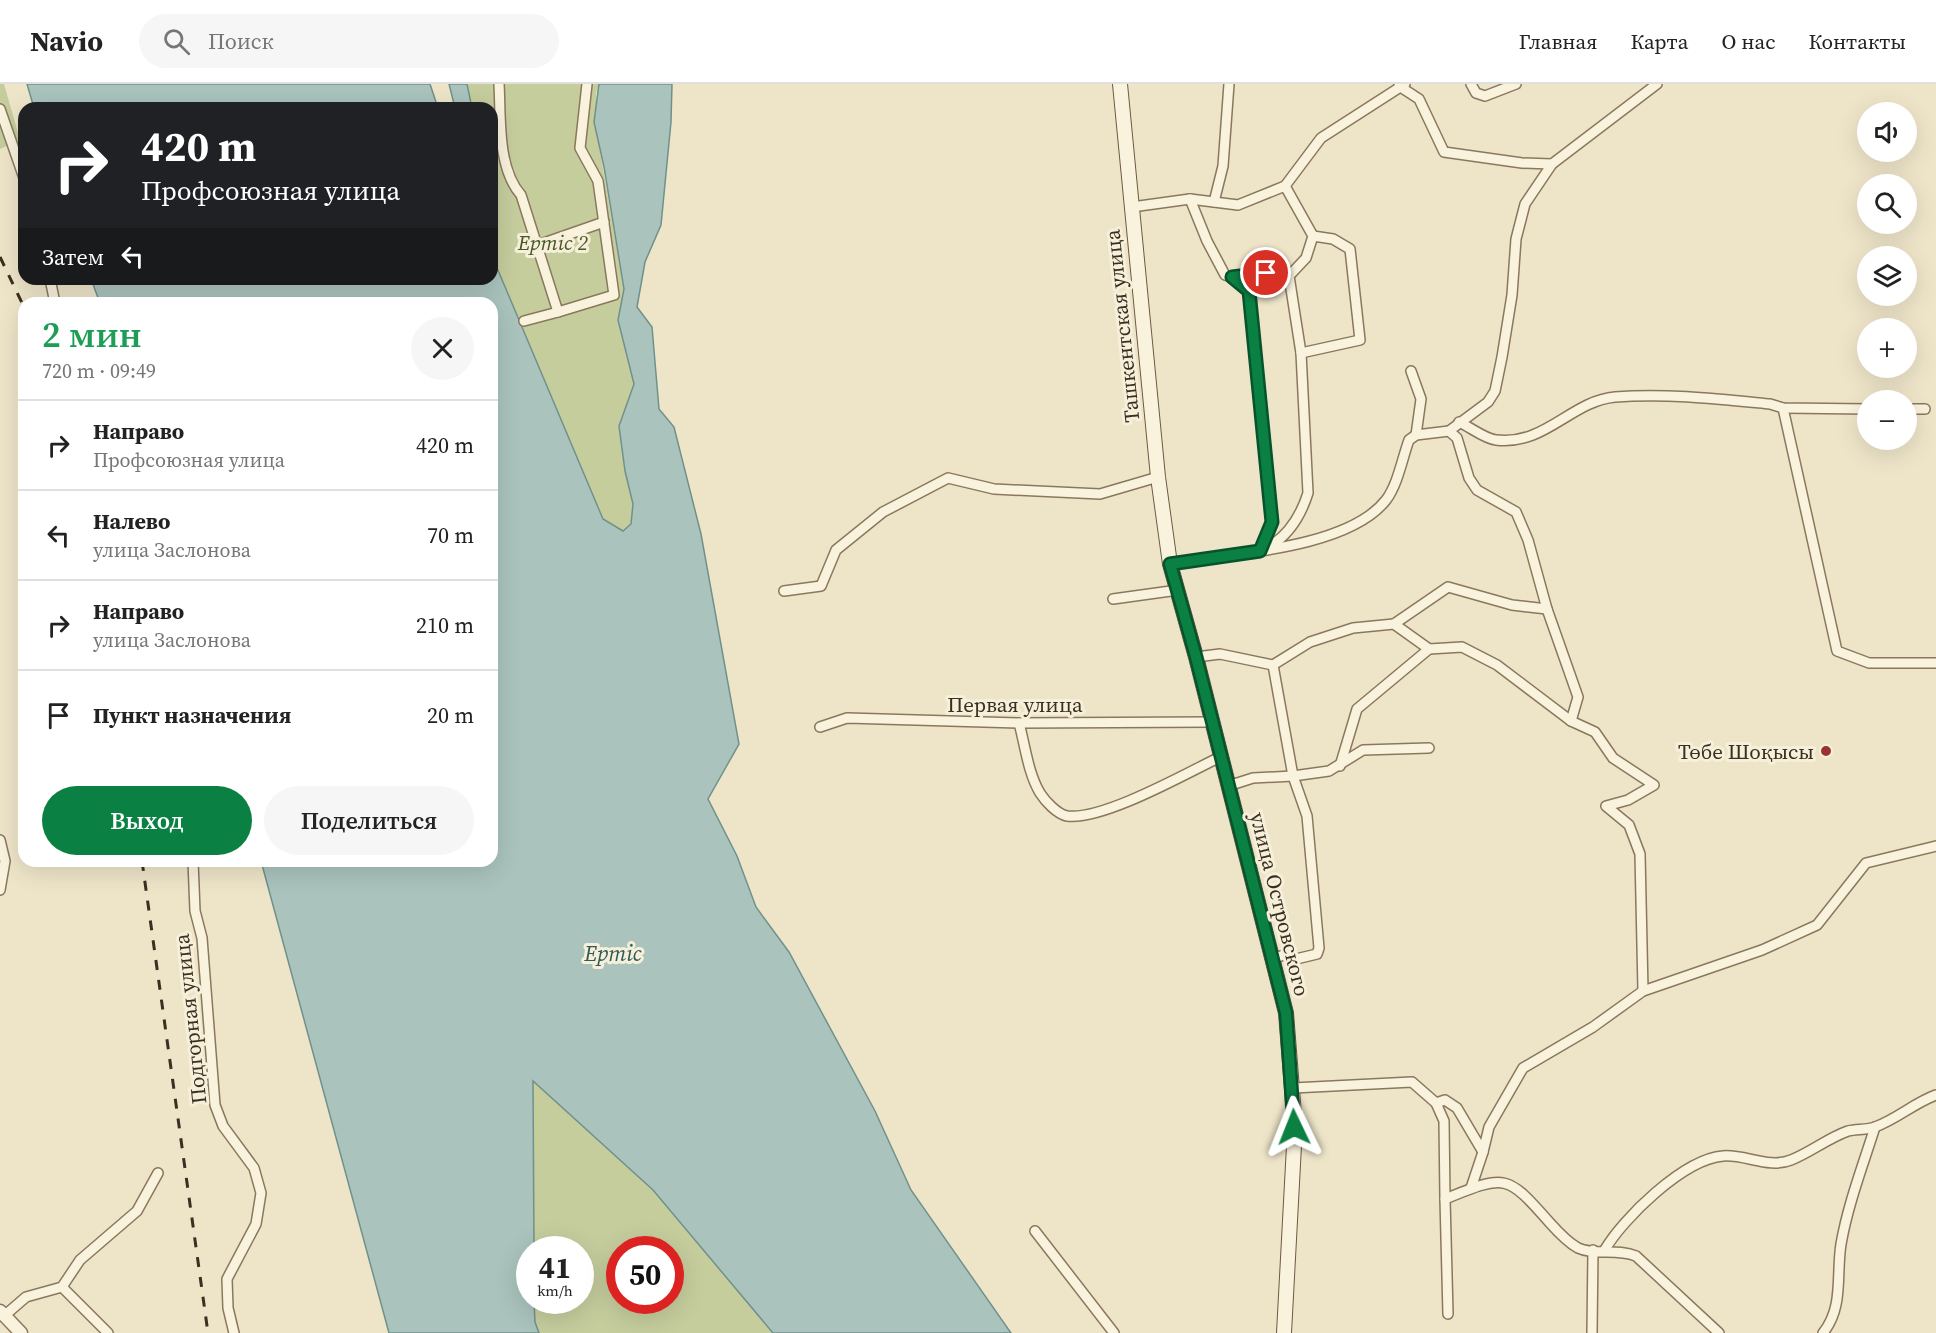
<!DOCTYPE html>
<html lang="ru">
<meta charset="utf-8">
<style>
:root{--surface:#fff;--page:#f6f6f6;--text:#222;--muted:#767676;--line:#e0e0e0;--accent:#0b8043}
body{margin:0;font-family:"Source Serif 4",serif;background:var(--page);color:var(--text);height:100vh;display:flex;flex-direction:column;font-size:22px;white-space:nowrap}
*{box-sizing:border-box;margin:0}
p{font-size:20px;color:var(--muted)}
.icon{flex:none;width:33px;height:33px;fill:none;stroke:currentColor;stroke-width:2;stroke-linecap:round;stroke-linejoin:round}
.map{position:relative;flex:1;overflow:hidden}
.drawer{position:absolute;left:18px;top:213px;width:480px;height:570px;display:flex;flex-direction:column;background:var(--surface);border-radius:18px;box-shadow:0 6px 24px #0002}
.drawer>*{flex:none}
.guide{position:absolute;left:18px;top:18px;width:480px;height:183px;border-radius:18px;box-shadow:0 6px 24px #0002;background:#202124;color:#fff;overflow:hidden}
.tools{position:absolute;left:1857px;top:18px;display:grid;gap:12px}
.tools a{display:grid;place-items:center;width:60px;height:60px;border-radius:50%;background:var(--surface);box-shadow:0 6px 24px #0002;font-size:30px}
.speed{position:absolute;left:516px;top:1152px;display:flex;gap:12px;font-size:30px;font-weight:700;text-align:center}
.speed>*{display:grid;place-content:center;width:78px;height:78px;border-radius:50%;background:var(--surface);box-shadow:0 6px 24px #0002;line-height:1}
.speed small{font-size:15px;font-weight:400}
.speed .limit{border:9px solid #d22;background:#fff;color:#111}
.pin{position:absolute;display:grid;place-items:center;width:51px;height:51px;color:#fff;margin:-26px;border:3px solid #fff;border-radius:50%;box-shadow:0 2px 6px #0007}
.me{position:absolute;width:66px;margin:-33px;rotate:358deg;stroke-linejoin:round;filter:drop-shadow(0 0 4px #0008)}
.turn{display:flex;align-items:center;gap:21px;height:126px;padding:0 24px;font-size:27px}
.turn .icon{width:78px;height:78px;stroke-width:2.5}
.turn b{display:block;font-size:42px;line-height:51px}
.then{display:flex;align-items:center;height:57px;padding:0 24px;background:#0003;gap:12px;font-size:22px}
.round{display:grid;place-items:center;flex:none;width:63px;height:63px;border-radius:32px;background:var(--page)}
.head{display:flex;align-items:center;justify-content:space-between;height:102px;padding:0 24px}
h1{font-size:36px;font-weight:600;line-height:45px;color:#1e9e55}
.button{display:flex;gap:12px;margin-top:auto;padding:12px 24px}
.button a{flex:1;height:69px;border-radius:36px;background:var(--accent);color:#fff;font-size:24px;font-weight:600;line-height:69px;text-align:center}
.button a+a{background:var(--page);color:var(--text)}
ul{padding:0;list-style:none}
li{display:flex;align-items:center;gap:18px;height:90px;padding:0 24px;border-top:2px solid var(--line)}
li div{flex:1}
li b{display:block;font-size:22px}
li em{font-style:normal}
header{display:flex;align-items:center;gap:36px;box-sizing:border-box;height:84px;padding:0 30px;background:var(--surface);border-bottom:2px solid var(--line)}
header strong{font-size:28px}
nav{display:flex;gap:33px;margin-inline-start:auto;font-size:21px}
.search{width:420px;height:54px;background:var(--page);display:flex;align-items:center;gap:15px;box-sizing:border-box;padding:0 21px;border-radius:33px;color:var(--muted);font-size:22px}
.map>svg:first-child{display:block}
</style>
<header>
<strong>Navio</strong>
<div class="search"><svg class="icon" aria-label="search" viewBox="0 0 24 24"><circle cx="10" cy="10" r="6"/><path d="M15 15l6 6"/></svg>Поиск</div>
<nav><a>Главная</a><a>Карта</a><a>О нас</a><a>Контакты</a></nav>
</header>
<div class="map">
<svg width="1936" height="1249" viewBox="0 0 1936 1249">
<rect width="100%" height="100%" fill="#eee5c9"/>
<g fill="#c5cd9d" fill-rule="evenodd">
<path d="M0,0H4L20,56L0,65Z"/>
<path d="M467,0H599L596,9L599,62L624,205L618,236L634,300L619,342L625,387L633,420L631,440L623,447L604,436L492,172V24H472Z"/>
<path d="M533,997L653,1106L773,1249H539L535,1238L534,1217L580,1216V1166L534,1165ZM620,1166H670V1216H620Z"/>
</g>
<g fill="#aac3bd" stroke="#70918b" stroke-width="1.5">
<path d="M27,0H430L438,24H34Z"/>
<path d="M449,0H467L472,24H455Z"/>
<path d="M599,0H672L671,38L661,141L645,178L637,223L652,243L659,325L674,343L701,450L739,660L708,715L737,772L756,823L789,868L875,1027L911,1106L1011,1249H773L653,1106L533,997L534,1165L530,1166V1216L534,1217L535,1238L539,1249H389L261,777H492V219H100L91,195H492V172L603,435L623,447L631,440L633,420L625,387L619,342L634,300L618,236L624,205L604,83L594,38Z"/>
</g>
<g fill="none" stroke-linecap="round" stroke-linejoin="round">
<defs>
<g id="minor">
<path d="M499,0C501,34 497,84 521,111L558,228L524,237"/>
<path d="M1471,0L1476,9L1485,12L1516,0"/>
<path d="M1399,2L1419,15L1444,68L1522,79L1552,80"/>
<path d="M0,25L24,94"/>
<path d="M1190,115L1207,157L1225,191L1232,193L1283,188L1289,192L1306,174L1313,152L1285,102"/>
<path d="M1214,118L1223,82L1229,0"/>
<path d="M1132,123L1190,115L1238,121L1285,102L1321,54L1405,0"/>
<path d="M538,161L604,138"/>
<path d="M1232,193L1249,207L1271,420L1272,438L1260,467"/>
<path d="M50,195L55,219"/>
<path d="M558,228L614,211L598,97L580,64L587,0"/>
<path d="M1301,269L1360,256L1350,165L1333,155L1313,152"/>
<path d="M1411,287L1421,315L1416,351"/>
<path d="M1783,324L1837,567L1869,579H1936"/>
<path d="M1906,325H1925"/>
<path d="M1459,338C1470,343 1485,355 1496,356C1545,362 1571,317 1615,313C1666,309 1719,315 1770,320L1783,324L1868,325"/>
<path d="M1449,347L1457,354L1469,394L1477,406L1516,428L1528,456L1547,525L1578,613L1571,637L1595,648L1613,674L1654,701L1628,716L1606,722L1629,741L1640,770L1643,907"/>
<path d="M1270,462C1290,450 1301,431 1308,409L1301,269L1289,192"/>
<path d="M1170,480C1229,470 1348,465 1386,416C1398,400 1402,375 1409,356L1416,351L1449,347L1488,318L1495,307L1502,273L1512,211L1516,155L1525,120L1552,80L1657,0"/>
<path d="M784,507L821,502L836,466L883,428L948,394L994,405L1100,410L1158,393"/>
<path d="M1113,515L1178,506"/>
<path d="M1394,540L1448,503L1512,521L1547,525"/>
<path d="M1196,573L1220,570L1273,581L1310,558L1353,544L1394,540L1429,565L1462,563L1497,581L1571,637"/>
<path d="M1019,639C1025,661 1028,689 1040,709C1045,717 1057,730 1067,732C1102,737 1187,689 1220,673"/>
<path d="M820,643L847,634L1019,639L1211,638"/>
<path d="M1340,682L1357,625L1429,565"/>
<path d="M1228,702L1253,694L1293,692L1329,687L1363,666L1429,664"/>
<path d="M0,756L5,777L0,806"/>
<path d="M193,777L195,827L202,854L215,1021L223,1042L254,1084L261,1109L256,1140L227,1195L228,1224L234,1249"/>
<path d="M1271,875L1284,871L1296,875L1317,870L1319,864L1307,732L1293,692L1273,581"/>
<path d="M1293,1004L1412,998L1436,1019L1445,1016L1457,1024L1483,1068L1489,1043L1523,984L1593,943L1643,907L1762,866L1817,841L1866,779L1936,762"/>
<path d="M1436,1019L1444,1037L1445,1115"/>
<path d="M1471,1104L1483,1068"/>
<path d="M1035,1147L1114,1249"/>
<path d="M1604,1167C1623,1134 1684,1075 1723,1072C1745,1070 1769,1085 1791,1076C1811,1068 1828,1054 1848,1047C1857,1045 1867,1046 1875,1043C1897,1035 1914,1019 1936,1011"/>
<path d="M62,1203L108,1249"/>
<path d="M1448,1230L1445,1115C1506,1090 1507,1090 1550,1139C1558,1148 1567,1158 1578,1164C1595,1172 1617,1164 1636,1172L1719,1249"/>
<path d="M4,1232L26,1213L62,1203L80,1176L137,1127L158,1089"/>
<path d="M1592,1249L1593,1166"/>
<path d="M1823,1249C1844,1223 1836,1191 1841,1160C1848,1120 1863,1081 1875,1043"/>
</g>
<path id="tertiary" d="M0,1227L21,1249"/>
<path id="secondary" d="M1120,0L1158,393L1170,480L1196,573L1286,929L1295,1043L1284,1249"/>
</defs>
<use href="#minor" stroke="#8a785e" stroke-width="12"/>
<use href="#tertiary" stroke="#8a785e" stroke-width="15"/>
<use href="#secondary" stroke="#6d5941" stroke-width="16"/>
<use href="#minor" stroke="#f9f2dd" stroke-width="9"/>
<use href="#tertiary" stroke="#f9f2dd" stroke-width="12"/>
<use href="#secondary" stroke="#f9f2dd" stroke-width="14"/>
<g stroke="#3b2f21" stroke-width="3" stroke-dasharray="10 10" stroke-linecap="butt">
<path d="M0,173L24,223"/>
<path d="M142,777L208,1249"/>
</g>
</g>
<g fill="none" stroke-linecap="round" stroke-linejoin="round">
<defs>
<path id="route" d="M1266,189L1232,193L1249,207L1272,438L1260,467L1170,480L1196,573L1286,929L1294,1043"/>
</defs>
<use href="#route" stroke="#07532c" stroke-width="15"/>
<use href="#route" stroke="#0b8043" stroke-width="10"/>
</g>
<circle fill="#98342f" stroke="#f6efd9" stroke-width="2" cx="1826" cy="667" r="6"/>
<g text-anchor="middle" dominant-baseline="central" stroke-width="6" stroke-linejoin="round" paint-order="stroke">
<g font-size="21" font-style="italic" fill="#495728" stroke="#f6efd9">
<text x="553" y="158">Ертіс 2</text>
</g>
<g font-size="21" fill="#3b2f21" stroke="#f6efd9">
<text transform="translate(1122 242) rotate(-96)">Ташкентская улица</text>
<text x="1015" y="620">Первая улица</text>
<text transform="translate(1280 820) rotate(76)">улица Островского</text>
<text transform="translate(190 935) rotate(-96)">Подгорная улица</text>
</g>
<g font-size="21" fill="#3b2f21" stroke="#f6efd9" text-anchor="end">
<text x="1814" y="667">Төбе Шоқысы</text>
</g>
<g font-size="22" font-style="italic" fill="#315b5a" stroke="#f6efd9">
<text x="613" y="869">Ертіс</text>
</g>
</g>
</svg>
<div class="tools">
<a><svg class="icon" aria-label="sound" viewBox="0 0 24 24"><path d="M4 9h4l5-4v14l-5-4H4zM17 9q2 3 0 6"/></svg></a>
<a><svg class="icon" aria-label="search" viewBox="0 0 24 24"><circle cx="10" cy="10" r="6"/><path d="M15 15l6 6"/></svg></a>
<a><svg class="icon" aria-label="layers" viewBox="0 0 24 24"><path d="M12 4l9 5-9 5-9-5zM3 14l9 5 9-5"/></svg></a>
<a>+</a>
<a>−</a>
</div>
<div class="speed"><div>41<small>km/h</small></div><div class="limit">50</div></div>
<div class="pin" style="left:1266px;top:189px;background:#d93025"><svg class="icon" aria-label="arrive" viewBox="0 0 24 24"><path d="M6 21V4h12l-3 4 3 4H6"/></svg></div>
<svg class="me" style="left:1294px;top:1043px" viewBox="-20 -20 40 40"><path d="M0-17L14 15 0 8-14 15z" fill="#0b8043" stroke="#fff" stroke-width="4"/></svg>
<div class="guide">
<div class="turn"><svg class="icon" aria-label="right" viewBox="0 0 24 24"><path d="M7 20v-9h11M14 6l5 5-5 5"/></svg><div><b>420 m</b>Профсоюзная улица</div></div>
<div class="then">Затем<svg class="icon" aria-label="left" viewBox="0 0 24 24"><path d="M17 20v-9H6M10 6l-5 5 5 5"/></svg></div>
</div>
<section class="drawer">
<div class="head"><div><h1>2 мин</h1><p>720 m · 09:49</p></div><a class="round"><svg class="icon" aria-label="close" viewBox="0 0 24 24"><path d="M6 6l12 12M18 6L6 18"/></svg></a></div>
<ul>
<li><svg class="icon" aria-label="right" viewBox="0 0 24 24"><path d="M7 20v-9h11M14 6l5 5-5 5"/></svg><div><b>Направо</b><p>Профсоюзная улица</p></div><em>420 m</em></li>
<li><svg class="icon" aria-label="left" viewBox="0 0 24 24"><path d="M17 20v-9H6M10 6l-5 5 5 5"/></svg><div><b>Налево</b><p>улица Заслонова</p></div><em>70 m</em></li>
<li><svg class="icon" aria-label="right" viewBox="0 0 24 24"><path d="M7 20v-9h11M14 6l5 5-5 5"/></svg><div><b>Направо</b><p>улица Заслонова</p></div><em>210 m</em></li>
<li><svg class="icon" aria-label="arrive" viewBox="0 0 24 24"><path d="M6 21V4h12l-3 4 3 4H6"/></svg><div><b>Пункт назначения</b></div><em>20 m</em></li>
</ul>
<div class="button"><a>Выход</a><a>Поделиться</a></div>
</section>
</div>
